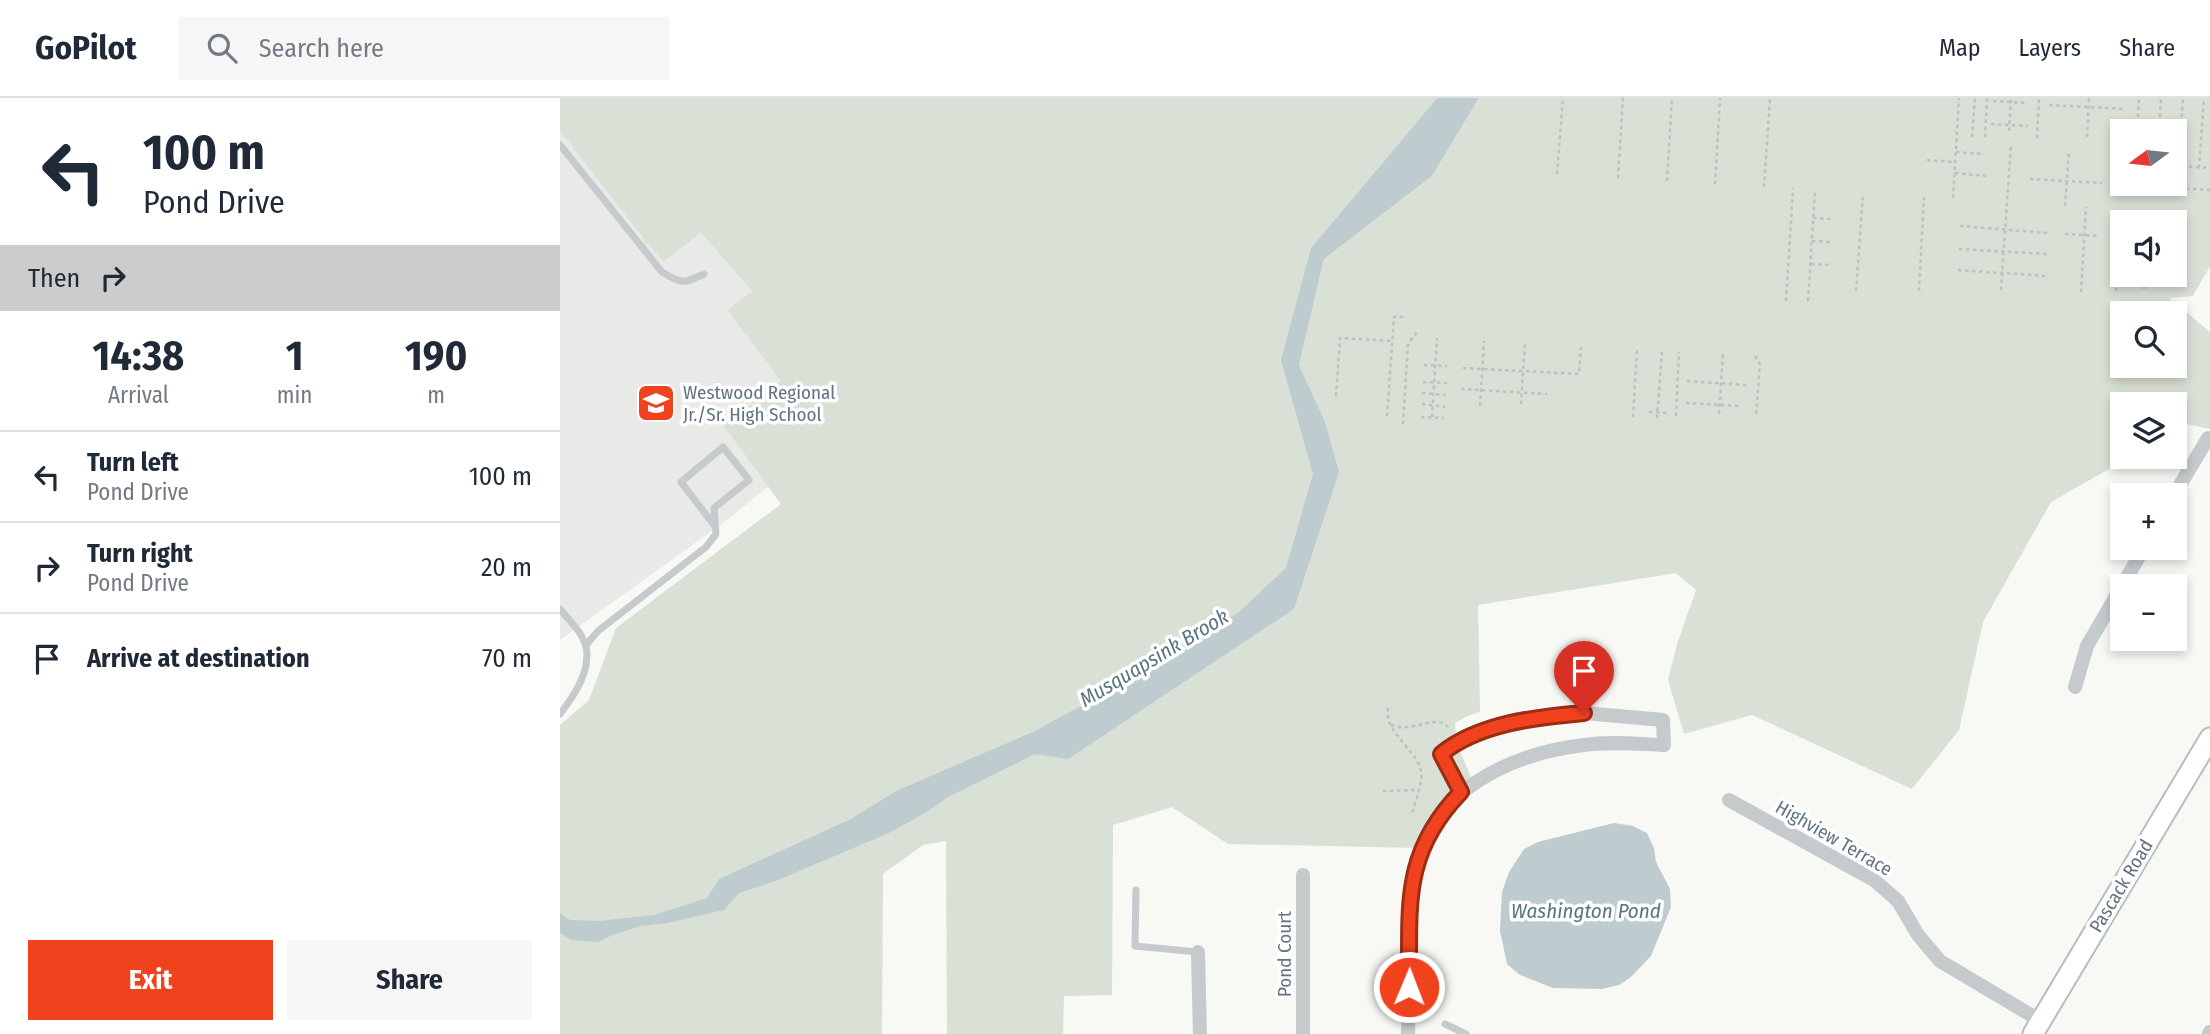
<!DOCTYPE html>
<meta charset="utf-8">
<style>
:root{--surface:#fff;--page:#f6f6f7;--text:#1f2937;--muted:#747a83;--line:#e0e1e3;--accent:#f0431d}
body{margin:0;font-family:"Fira Sans Condensed",sans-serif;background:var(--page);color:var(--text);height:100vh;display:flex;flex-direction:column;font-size:26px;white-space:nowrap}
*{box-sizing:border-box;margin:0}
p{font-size:23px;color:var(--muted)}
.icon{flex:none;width:38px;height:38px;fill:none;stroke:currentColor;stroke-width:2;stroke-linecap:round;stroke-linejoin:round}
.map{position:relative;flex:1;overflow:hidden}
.sheet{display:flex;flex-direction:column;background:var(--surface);width:560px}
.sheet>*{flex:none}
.top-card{background:#fff;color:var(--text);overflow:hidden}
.needle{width:46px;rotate:255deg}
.tools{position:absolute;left:1550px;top:21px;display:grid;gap:14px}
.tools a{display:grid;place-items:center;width:77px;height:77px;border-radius:0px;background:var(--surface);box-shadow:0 4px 10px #0003;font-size:35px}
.pin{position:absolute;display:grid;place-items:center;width:60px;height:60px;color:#fff;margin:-72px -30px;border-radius:50% 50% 50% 0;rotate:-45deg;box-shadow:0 0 7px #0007}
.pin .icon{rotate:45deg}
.me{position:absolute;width:77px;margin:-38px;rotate:1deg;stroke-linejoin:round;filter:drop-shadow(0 0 5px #0008)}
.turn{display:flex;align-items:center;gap:24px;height:147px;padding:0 28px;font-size:32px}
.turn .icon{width:91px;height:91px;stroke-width:2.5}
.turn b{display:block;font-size:49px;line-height:60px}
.then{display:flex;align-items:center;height:66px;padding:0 28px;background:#0003;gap:14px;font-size:26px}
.eta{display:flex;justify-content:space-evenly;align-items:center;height:119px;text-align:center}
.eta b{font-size:42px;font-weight:700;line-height:49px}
.button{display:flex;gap:14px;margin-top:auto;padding:14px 28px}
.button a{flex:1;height:80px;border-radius:0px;background:var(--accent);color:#fff;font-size:28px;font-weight:700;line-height:80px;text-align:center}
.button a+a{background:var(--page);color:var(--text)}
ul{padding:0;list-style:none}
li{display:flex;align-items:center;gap:21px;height:91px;padding:0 28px;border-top:2px solid var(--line)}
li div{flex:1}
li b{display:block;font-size:26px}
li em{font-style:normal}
header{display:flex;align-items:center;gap:42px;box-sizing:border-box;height:98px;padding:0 35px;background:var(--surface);border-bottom:2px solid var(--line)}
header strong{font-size:33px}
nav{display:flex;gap:38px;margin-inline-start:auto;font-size:24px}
.search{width:490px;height:63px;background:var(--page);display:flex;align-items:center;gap:18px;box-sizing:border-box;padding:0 24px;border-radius:0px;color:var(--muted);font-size:26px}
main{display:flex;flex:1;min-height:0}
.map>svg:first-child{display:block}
</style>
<header>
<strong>GoPilot</strong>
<div class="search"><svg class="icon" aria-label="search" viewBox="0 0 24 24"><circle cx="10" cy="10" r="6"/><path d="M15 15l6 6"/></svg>Search here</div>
<nav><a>Map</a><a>Layers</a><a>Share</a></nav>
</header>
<main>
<section class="sheet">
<div class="top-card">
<div class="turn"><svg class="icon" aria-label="left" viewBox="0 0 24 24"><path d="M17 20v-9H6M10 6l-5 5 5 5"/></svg><div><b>100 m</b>Pond Drive</div></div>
<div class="then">Then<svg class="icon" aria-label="right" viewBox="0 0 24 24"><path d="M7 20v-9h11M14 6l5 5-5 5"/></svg></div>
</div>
<div class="eta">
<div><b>14:38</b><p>Arrival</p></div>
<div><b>1</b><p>min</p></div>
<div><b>190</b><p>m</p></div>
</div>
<ul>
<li><svg class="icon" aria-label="left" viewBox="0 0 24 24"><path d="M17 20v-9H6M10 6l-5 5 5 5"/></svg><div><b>Turn left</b><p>Pond Drive</p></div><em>100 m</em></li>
<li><svg class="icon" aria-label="right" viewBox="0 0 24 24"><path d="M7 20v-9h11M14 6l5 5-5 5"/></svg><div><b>Turn right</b><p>Pond Drive</p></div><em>20 m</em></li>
<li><svg class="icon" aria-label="arrive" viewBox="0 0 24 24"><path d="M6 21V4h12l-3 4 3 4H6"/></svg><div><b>Arrive at destination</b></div><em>70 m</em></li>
</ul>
<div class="button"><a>Exit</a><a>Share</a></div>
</section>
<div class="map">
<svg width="1650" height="936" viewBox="0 0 1650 936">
<rect width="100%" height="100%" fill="#f8f8f5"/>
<path fill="#e9e9e8" d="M0,33L103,164L141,135L192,193L167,212L221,283L209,388L167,422L0,542Z"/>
<path fill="#d9e0d5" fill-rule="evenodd" d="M0,0H877L751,150L722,262L762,319L739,267L764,161L872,78L919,0H1650V168L1633,198L1609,200L1650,234V331L1626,326L1615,332V306H1563V359H1570L1491,404L1423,524L1399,632L1352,691L1192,617L1124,636L1108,582L1117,546L1136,492L1116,475L918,507L920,614L907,618L895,625L896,644L913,684L861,750L668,746L612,709L553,727L552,897L504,898L503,936H387L386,743L363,747L323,776L322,936H0V627L29,602L56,530L221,406L164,328L221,283L167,212L192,193L141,135L103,164L88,145L85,146L82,138L0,33ZM1563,33H1615V86H1563ZM1563,124H1615V177H1563ZM1563,215H1615V268H1563Z"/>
<g fill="#becbcf">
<path d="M877,0H919L872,78L764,161L739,267L765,324L779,374L734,511L508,661L475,656L388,699L365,715L329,735L213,784L179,795L164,812L107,825L81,828L52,837L39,844L12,842L0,835V815L10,822L39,823L94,817L147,800L159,781L291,721L336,693L473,634L589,571L679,514L726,470L753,376L721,262L751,150Z"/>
<path d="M1054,725L1073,728L1087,735L1094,750L1096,764L1110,791L1111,809L1091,858L1071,879L1059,887L1042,891L993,890L960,877L947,866L940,833L942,794L949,774L964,751L978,744Z"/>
</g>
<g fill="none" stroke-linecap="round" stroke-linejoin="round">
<defs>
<path id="secondary" d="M1473,936L1650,640"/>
</defs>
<use href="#secondary" stroke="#b7bdc1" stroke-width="23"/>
<g stroke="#bec1c3" stroke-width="2.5" stroke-dasharray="3.5 3.5" stroke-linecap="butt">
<path d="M1433,3L1468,5"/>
<path d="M1489,7L1565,11"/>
<path d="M1431,26L1468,28"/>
<path d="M1449,33L1451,0"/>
<path d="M1577,33L1579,0"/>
<path d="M1599,33L1601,0"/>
<path d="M1412,39L1415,0"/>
<path d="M1425,39L1427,0"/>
<path d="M1527,39L1529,0"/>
<path d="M1477,40L1479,0"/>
<path d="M1396,54L1424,56"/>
<path d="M1367,62L1395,64"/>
<path d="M1615,68L1650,70"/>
<path d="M1618,68L1623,0"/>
<path d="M1639,70L1644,0"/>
<path d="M1395,75L1427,78"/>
<path d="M997,76L1003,0"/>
<path d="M1058,80L1063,0"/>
<path d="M1470,81L1542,85"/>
<path d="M1107,83L1112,0"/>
<path d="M1155,86L1160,0"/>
<path d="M1563,87L1650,92"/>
<path d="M1204,89L1210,0"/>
<path d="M1393,100L1399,0"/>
<path d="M1505,108L1509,54"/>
<path d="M1253,120L1273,121"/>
<path d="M1587,124L1588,113"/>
<path d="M1615,124V114"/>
<path d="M1400,128L1488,135"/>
<path d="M1505,136L1540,138"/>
<path d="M1252,143L1271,144"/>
<path d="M1399,151L1487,156"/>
<path d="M1251,166L1272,167"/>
<path d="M1398,172L1486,178"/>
<path d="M1611,185V177"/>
<path d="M1584,191L1585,177"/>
<path d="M1441,192L1451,46"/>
<path d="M1296,193L1303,95"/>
<path d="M1359,193L1364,99"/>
<path d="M1556,193L1560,111"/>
<path d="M1521,194L1526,109"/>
<path d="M1226,203L1233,90"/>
<path d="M1248,203L1255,92"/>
<path d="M1195,258L1200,266L1196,318"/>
<path d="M864,267L887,268"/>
<path d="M903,270L1019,276L1021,249"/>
<path d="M1127,283L1186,287"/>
<path d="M863,284L887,285"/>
<path d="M901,291L987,296"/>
<path d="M862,295L886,297"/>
<path d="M776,298L780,240L833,243"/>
<path d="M1126,305L1180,308"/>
<path d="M862,306L885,309"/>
<path d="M961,306L965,245"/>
<path d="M920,308L924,243"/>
<path d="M1089,314L1109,315"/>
<path d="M1159,316L1163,256"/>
<path d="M827,318L834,219H846"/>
<path d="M1116,318L1119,254"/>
<path d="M861,319L884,320"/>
<path d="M872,319L877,240"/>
<path d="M1073,319L1077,252"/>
<path d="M1097,320L1102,253"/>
<path d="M843,326L848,246L857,234"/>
<path d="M828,610C824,635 856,650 861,673C863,686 855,703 852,716"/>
<path d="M831,627C855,636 877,613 890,631"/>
<path d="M823,693L858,692"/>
</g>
<g stroke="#c5cacd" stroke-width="7">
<path d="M0,47L102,174C122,186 123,186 144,176"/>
<path d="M0,511C8,521 23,535 26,549C31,573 14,598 0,616"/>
<path d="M26,547L38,533L146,449L156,436L154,410L189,382L163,349L121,384L154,427"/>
<path d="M576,792L575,848L638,854"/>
<path d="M885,926L906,936"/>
</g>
<g stroke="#c5cacd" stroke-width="14">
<path d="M1614,397L1648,340L1650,342"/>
<path d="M1515,589L1527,548L1584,450"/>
<path d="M1169,702L1314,782L1338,803L1358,837L1380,863L1481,923"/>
<path d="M638,854L640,936"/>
<path d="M743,936V777"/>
<path d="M848,936C849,904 849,872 850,840C850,817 849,793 854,771C874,692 949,656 1024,647C1050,643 1077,646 1104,647L1103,622L1024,615L969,620L896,644L881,656L901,694"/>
<path d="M1649,936L1650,934"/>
</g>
<use href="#secondary" stroke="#fff" stroke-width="19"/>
</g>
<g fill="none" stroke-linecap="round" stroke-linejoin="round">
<defs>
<path id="route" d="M849,889C850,809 841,756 901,694L881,656C919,625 977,619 1024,615"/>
</defs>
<use href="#route" stroke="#9c2c13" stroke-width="18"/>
<use href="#route" stroke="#f0431d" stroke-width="12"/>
</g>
<defs>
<symbol id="school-square" viewBox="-11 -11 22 22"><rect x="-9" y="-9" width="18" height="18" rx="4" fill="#f0431d" stroke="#fff"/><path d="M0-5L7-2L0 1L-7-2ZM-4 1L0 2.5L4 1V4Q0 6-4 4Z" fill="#fff"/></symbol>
</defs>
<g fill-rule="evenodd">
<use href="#school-square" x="74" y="283" width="44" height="44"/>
</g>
<g text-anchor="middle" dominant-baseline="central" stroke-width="7" stroke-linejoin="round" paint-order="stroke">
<g font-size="19" fill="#607582" stroke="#fff" text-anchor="start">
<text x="123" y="294">Westwood Regional<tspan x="123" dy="22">Jr./Sr. High School</tspan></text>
</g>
<g font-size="19" fill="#607582" stroke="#fff">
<text transform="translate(1274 740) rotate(30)">Highview Terrace</text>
<text transform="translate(1561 788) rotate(-59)">Pascack Road</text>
<text transform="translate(724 856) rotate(-90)">Pond Court</text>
</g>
<g font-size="21" font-style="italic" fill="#5b767c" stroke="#fff">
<text transform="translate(594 560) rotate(-31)">Musquapsink Brook</text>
<text x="1026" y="813">Washington Pond</text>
</g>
</g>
</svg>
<div class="tools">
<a><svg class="needle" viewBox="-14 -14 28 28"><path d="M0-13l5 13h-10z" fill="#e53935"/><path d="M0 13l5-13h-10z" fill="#747a83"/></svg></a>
<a><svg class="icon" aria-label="sound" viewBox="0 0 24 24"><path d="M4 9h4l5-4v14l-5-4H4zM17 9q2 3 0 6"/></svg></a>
<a><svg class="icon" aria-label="search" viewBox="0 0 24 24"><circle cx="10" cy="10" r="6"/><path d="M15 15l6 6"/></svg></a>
<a><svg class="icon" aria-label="layers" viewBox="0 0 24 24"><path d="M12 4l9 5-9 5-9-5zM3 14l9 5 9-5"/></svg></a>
<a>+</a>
<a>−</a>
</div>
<div class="pin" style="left:1024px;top:615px;background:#d93025"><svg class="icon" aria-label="arrive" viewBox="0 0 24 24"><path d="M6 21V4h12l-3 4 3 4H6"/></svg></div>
<svg class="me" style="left:849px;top:889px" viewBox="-20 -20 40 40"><circle r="17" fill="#f0431d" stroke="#fff" stroke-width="3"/><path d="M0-11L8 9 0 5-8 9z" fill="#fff"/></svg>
</div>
</main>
